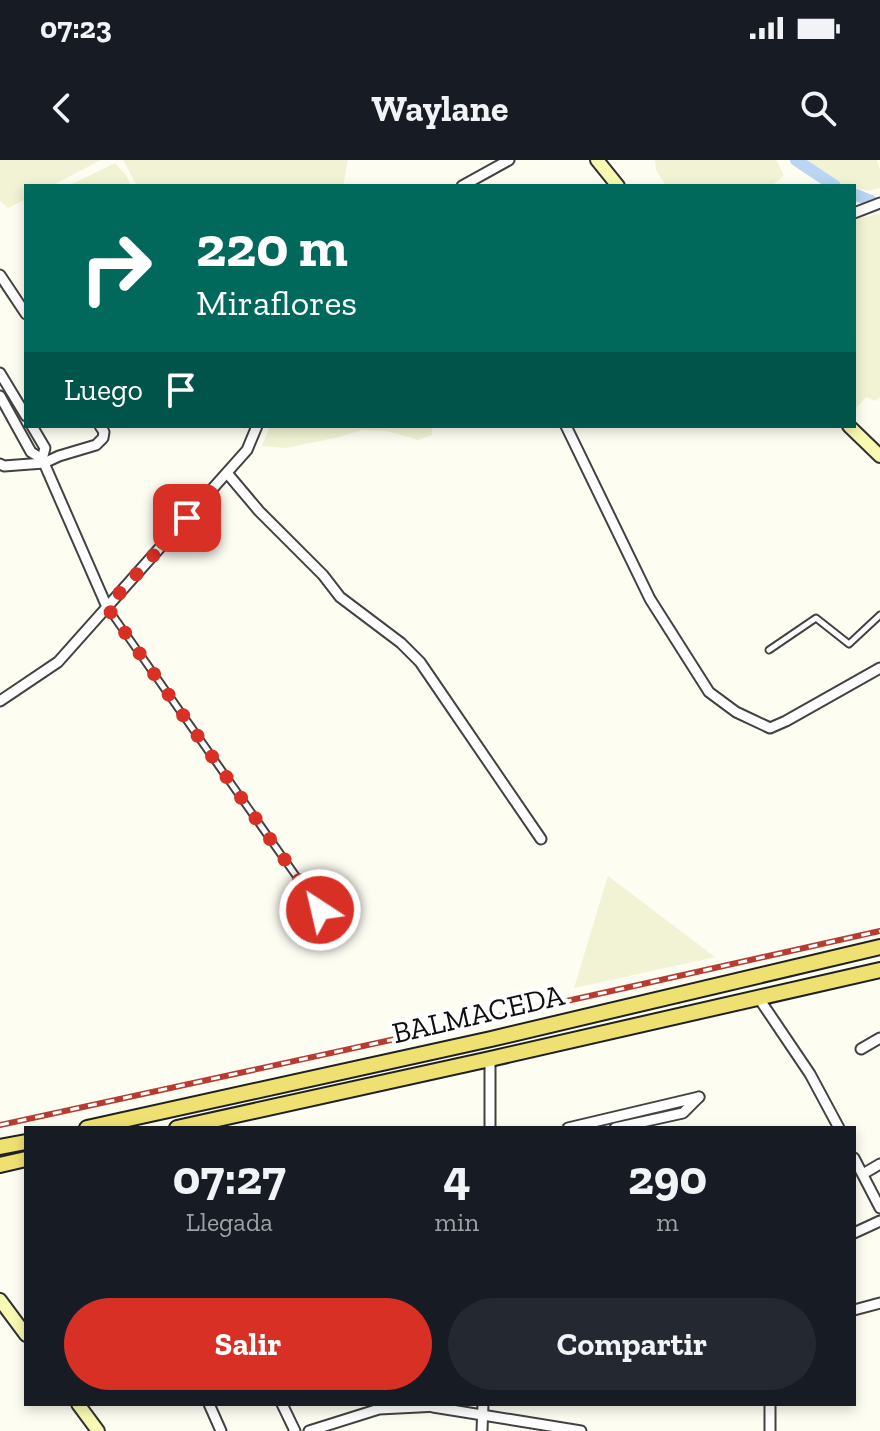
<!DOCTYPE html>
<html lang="es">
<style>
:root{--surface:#171b24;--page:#242831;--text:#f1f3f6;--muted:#9ea1a6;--accent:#d93025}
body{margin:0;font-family:"Zilla Slab",serif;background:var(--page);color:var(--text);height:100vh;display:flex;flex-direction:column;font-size:30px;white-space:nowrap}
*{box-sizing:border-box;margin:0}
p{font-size:26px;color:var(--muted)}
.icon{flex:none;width:44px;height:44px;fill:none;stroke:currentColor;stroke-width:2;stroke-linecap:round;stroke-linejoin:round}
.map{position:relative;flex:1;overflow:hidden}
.details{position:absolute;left:24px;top:966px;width:832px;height:280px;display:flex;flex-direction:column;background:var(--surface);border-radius:0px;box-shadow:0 4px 12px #0003}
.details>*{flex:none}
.top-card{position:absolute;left:24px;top:24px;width:832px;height:244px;border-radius:0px;box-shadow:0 4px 12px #0003;background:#00695c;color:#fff;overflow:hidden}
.pin{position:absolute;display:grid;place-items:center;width:68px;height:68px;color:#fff;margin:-34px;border-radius:16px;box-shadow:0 4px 12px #0006}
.me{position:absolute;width:88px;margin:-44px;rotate:325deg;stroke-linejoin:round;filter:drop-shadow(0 0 6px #0008)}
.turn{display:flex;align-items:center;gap:28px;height:168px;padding:0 40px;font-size:36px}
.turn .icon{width:104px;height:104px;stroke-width:2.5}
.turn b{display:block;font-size:56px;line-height:68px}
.then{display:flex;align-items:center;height:76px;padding:0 40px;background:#0003;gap:16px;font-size:30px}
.eta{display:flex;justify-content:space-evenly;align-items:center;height:136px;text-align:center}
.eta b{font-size:48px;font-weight:700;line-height:56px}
.button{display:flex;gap:16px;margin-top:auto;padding:16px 40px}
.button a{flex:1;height:92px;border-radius:48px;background:var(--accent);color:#fff;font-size:32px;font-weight:700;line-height:92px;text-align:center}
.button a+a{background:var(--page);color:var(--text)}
.status{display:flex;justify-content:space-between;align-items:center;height:56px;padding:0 40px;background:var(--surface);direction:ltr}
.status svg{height:22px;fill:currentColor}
header{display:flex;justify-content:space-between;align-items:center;height:104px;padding:0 40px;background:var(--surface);font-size:36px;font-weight:700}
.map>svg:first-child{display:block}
</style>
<div class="status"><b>07:23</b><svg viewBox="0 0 49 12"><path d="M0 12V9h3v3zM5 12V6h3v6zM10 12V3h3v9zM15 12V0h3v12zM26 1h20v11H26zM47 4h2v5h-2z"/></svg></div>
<header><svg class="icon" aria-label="back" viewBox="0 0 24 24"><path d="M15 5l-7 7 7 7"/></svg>Waylane<svg class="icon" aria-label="search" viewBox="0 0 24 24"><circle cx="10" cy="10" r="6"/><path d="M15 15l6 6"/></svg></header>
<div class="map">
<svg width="880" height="1271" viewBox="0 0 880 1271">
<rect width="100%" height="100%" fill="#fefdf2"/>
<g fill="#f1f3d4">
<path d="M0,0H101L51,26H26V39L8,48L0,41Z"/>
<path d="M123,0H348L343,26H137Z"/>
<path d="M655,0H776L784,15L772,26H666L656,10Z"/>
<path d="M808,0H877L880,10V28L868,31L840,23L813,5Z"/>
<path d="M115,3L126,15L131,26H68Z"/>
<path d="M880,54V237L875,241L866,237L855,249L854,59Z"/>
<path d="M270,266H432V275L418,280L387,271L362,270L339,277L286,288L262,286Z"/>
<path d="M608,716L715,797L574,828Z"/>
</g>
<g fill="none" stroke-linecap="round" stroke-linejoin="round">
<g stroke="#bad6f2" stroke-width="12">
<path d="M796,0L835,26"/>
<path d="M854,34L871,41"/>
</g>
<defs>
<g id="lane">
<path d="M107,447L320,750"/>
<path d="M769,490L816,458L849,484L880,455"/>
</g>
<g id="street">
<path d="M462,26L509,0"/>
<path d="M854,53L880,43"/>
<path d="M0,115L26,154"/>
<path d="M0,213L26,256"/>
<path d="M0,236L31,292L42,299L44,303L107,447"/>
<path d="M32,266L45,288L42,299"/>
<path d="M566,266L650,439L709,532L736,552L770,568L786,561L880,508"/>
<path d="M0,304L4,306L44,303L59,296L96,285L103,278L104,272L100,266"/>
<path d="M227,313L259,351L323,415L340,437L401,483L420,502L541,679"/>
<path d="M0,541L58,502L247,290L257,266"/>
<path d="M758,837L810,914L839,968"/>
<path d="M861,889L880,878"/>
<path d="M490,899V968"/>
<path d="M568,968L699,937"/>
<path d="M615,968L683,953L699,937"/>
<path d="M854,998L880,1048"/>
<path d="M863,1014L880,1004"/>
<path d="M854,1073L880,1061"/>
<path d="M854,1150L880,1143"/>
<path d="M209,1244L221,1271"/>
<path d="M282,1244L295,1271"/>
<path d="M433,1247L581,1271"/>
<path d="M309,1271L379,1249L438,1246"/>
<path d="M482,1271L483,1244"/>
<path d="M770,1271V1244"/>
</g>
<g id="secondary">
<path d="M597,0L618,26"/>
<path d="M849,266L880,296"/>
<path d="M0,1140L26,1175"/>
<path d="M78,1244L98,1271"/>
</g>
<g id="primary">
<path d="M87,968L491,879L880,787"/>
<path d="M177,968L490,899L880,810"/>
<path d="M0,987L26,982"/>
<path d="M0,1005L26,999"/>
</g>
</defs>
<use href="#lane" stroke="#424242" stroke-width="9"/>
<use href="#street" stroke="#424242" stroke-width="13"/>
<use href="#secondary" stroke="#313131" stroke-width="16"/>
<use href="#primary" stroke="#202020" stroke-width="18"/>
<use href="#lane" stroke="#fff" stroke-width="5"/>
<use href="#street" stroke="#fff" stroke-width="9"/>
<use href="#secondary" stroke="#f8f9b2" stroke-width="12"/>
<use href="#primary" stroke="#efe171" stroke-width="14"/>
<defs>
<path id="rail" d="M0,965L446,868L880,771"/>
</defs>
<use href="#rail" stroke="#b73b30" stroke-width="6"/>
<use href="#rail" stroke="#fff" stroke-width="3" stroke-dasharray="9" stroke-linecap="butt"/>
</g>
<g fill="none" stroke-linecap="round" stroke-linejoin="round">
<path stroke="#d93025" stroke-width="14" stroke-dasharray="0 25.2" d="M187,358L107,447L320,750"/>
</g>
<g text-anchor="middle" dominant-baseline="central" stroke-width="8" stroke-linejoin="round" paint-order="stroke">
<g font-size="30" fill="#0f0f0f" stroke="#fff">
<text transform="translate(478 854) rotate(-13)">BALMACEDA</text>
</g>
</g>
</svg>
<div class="pin" style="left:187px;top:358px;background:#d93025"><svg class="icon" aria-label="arrive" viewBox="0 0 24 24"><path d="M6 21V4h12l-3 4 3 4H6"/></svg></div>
<svg class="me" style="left:320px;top:750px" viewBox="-20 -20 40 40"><circle r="17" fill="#d93025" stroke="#fff" stroke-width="3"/><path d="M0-11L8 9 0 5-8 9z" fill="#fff"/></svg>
<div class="top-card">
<div class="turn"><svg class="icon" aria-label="right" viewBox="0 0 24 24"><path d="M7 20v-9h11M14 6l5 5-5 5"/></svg><div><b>220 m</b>Miraflores</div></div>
<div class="then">Luego<svg class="icon" aria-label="arrive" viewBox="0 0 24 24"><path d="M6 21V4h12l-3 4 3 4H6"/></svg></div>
</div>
<section class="details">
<div class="eta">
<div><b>07:27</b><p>Llegada</p></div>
<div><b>4</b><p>min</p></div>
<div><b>290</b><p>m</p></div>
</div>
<div class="button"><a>Salir</a><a>Compartir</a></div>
</section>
</div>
